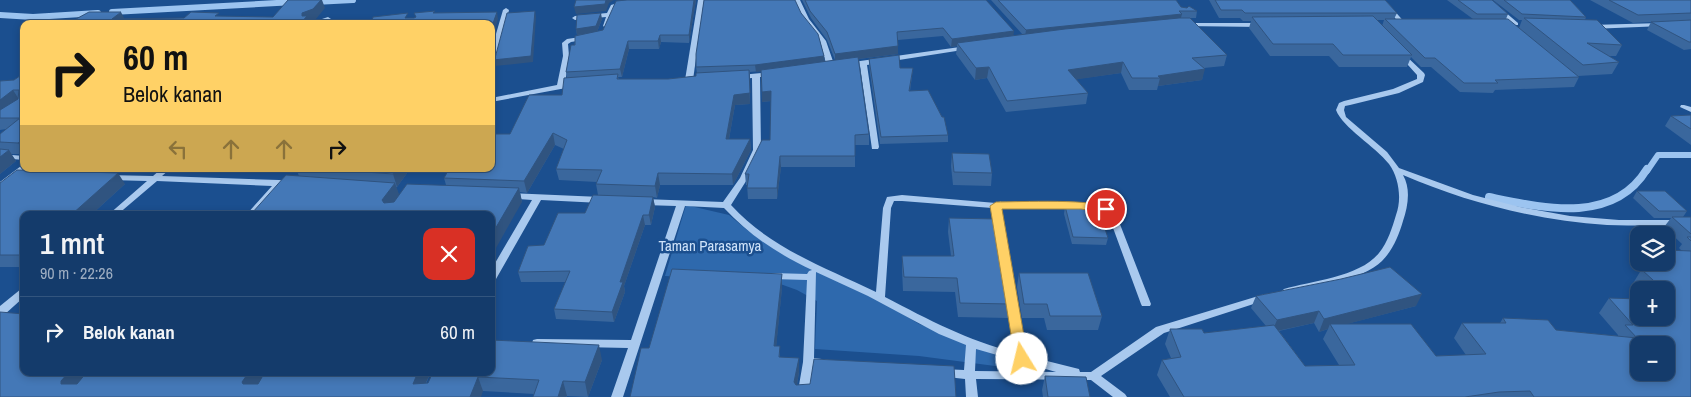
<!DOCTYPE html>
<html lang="id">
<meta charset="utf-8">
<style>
:root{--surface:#143b6b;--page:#1d4271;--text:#f1f3f6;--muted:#9dadc1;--line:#33557e}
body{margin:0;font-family:"Archivo Narrow",sans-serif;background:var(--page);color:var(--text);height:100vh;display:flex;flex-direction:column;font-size:19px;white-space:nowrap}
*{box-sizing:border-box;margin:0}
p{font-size:16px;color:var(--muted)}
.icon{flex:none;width:28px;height:28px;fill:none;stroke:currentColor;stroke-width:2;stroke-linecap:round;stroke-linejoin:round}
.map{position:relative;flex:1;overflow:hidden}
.details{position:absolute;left:20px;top:211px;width:475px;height:165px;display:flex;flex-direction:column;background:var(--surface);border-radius:10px;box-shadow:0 2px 8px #0003,0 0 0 1px var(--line)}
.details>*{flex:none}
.top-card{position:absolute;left:20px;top:20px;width:475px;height:152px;border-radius:10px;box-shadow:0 2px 8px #0003,0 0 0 1px var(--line);background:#ffd166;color:#111;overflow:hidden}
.fabs{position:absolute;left:1630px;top:226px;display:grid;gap:10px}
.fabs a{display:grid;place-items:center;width:45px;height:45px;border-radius:10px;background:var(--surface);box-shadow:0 2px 8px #0003,0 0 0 1px var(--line);font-size:25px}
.pin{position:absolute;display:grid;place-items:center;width:42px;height:42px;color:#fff;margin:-21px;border:2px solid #fff;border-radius:50%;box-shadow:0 1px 5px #0007}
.me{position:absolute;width:55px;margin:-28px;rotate:351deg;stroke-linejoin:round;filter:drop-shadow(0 0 4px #0008)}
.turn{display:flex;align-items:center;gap:18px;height:105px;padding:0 20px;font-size:22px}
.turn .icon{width:65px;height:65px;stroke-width:2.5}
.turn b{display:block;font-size:35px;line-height:42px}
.lanes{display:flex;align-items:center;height:48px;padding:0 20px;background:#0003;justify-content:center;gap:25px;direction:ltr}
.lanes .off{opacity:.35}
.round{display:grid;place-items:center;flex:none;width:52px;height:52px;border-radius:10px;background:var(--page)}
.summary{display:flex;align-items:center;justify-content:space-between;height:85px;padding:0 20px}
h1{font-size:30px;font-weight:600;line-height:38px}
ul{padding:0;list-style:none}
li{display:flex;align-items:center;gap:15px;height:70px;padding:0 20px;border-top:1px solid var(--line)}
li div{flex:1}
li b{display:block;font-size:19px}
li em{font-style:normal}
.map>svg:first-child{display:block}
</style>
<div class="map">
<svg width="1691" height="397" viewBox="0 0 1691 397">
<rect width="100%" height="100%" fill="#1b4f8f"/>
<path fill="#2e69ad" d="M686,205L729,215L747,230L807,266L873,296L919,324L1011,359L1009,366H995L919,356L815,349L817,301L797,290L772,281L665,276Z"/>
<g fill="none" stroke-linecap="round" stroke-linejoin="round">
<g stroke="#9cc4f0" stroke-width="6">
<path d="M314,2L353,0"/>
<path d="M112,12L295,2"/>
<path d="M0,15L33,17L98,13"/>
<path d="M1647,171L1658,155H1691"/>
</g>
<path stroke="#9cc4f0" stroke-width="8" d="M1489,197C1543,208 1613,225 1647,169"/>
<g fill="#a9c9ee" fill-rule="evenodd">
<path d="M698,0H704L693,80L689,82L685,80Z"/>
<path d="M794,0H800L809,19L826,41L835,67L834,69H828L827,67L820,41L803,19Z"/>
<path d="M1379,0H1385L1406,24V26H1402Z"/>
<path d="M1484,0H1491L1518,23V25H1514Z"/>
<path d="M625,1L628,3L627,4L616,7L608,27L606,28L603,26L606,17L575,20L572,18L575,16L607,13L611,5Z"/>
<path d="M506,8L509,10L495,64L491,66V51L503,10Z"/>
<path d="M328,17L331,19L330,20L318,24H307Z"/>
<path d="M1186,23H1261L1264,25L1261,27L1184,26L1183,25Z"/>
<path d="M1661,23L1663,24V26L1591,29L1588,27L1591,25Z"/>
<path d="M587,36L590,38L589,39L571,42L568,44L569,56L565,84L574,82L578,84L577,86L491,102V98L557,85L563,56L562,43L567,39Z"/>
<path d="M967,46L970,48L969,49L867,65L879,147L878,149H872L860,66L849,67L845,65L846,63Z"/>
<path d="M1402,53L1404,54L1424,73L1425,75L1423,82L1399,93L1350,105L1345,106L1344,110L1346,117L1387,152L1399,168L1473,195L1520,207L1570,216L1619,220H1691V226C1663,225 1635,226 1607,225C1536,220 1468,203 1403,175C1411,189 1408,206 1403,221C1399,235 1393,250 1382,261C1362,281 1313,287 1287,294L1284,293L1282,291L1284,289C1311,281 1360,277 1379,253C1388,242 1392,228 1396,215C1402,199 1399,178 1389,164C1375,146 1343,128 1336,110L1339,103L1344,101L1393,89L1417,79V75L1399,55Z"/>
<path d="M771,72H774V76L760,77L761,150L748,178L731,205C770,248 824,267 876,292L883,208L887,197L902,195L996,203H1081L1108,207L1116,214L1151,304L1150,306H1142L1141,304L1109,217L1102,211L1081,209H1001L1027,356L1079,369L1080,372H1091L1156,327L1265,294L1269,295L1270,297L1269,299L1164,333L1101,376L1125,394L1127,397H1113L1091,380L976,379L978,397H966L965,379L938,376L937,373L938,370L942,369L964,370L966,345L939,334L868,296L816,272L814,358L829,360L830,363L829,366H813L809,397H797L803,362L807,280L772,279L769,278L767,276L769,274L772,273L807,274L809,271L812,270C778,254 749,235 724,208L685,206L623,397H611L628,348L533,346L532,343L533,340L537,339L631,340L676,206L644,205L640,202L644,199L723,202L740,178L753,150L752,78L740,79L736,77L740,75ZM894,201H902L992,208L1016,353C967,340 929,320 885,297L891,208ZM976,349L1056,372L975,371Z"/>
<path d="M1681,105H1684L1691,107V112L1680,107Z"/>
<path d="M0,154L24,156V160L0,158Z"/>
<path d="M21,166H24V169H28L3,188L0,189V182Z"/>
<path d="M161,169H170L162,176L279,180L291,181L295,184L291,187L281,186L255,215H246L272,186L157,181L117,215H108L147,181L109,180L105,177L106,175L153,176Z"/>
<path d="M509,193L601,197L605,200L601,203L541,200L496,279L491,282V270L532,200L506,198L505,196L506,194Z"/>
<path d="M24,288V297L4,315L0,316V306L21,289Z"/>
</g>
</g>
<g fill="#3a679d" fill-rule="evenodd">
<path d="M696,0L689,43L661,42L659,49H629L622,77H618L619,79H668L696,76L697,73L696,67L801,13L824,56L825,62L835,60L827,40L811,18L802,0H986L1014,36L1023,35L991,0H1176L1181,7L1197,11L1196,18H1181L1227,55L1224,66L1204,68L1202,80L1158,86L1157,90H1129L1121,73L1076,79L1088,93L1086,104L1006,112L987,78L975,80L956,54L957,46L951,47L943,36L898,40V54L859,59L869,134V145H855V167H781L777,199H748L747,185H746L745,174L770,140L771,101L762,102L761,71L750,72V104L735,105L729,139H750L751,150L733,185H660L657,198L653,197L655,207L651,225H645L624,286L625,292L614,322L556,319L554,309L566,282H521L518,272L544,245L585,213L598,195L596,184L597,182L559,180L556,169L564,149L555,145L527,193L520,192L522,202L491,215H253L252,213L299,176L296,169H410L397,187H396L399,196L446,185L444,178L510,134L562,95L567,78L566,72L577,35L576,29L602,19L597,32L603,30Z"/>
<path d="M1209,0H1385L1397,13L1394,19H1473L1447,0H1492L1508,14L1506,19L1519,28L1522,20H1519L1493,0H1570L1586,17L1585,20L1622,45L1616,56H1608L1619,62L1612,74L1578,76L1579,77L1574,87L1495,90L1493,93L1460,92L1431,67H1421L1411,57L1407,67H1339L1329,56H1270L1249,28L1251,21H1243L1240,18H1219ZM1377,20H1384L1382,26Z"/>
<path d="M1590,0H1691V49L1684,50L1647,30L1651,22L1633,23Z"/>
<path d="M869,59L900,68H913L910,91L948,135V142L880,144L869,66Z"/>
<path d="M24,73V154H11L16,161L0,174V134L6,129L0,130V81L14,80Z"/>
<path d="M1691,115V145L1665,126L1671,116Z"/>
<path d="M952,153L992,173L991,186L953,185L951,166Z"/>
<path d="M0,183L125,184L91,215H24V267H0Z"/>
<path d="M1637,191L1687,211L1683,217H1691V397H1170L1157,375L1162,360L1171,358L1165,344L1170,329L1204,333L1266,326L1251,308L1256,296L1416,306L1346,324L1436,356L1466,355L1454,338L1462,323H1500L1503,318L1556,330L1618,336V335L1599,313L1609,298L1666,318V290H1639V291L1632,285L1646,262H1666L1682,251L1679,248L1682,244L1664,227L1671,218H1654L1633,198ZM1314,323L1319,332L1328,329L1323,339L1339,365L1305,366L1279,331Z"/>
<path d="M1065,206L1108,238L1106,245L1072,244L1064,214Z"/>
<path d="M949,218L1010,304L1008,318L958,317L955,292L903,291L902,270V256H951L948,232Z"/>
<path d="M1019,273L1102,316L1098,330H1047L1044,318H1022L1017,287Z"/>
<path d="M782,274V288L776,346H780V357L799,372L797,385L956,397H630L649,348Z"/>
<path d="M602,360L588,397L567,396L566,397H533L534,394L483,391L24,372H431L426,384Z"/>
<path d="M1045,376L1090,397H1043L1042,390Z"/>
</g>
<g fill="#305480">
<path d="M321,0H322L325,8L316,19L309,22L310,24H300L302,13Z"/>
<path d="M606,0H614L609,3L606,11L576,14L574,7Z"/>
<path d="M694,0H696L689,43V35Z"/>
<path d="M535,11L536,17L533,62L495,66L493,60L531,56Z"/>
<path d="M121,12L126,22L112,19Z"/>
<path d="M497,12L498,19L491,43V29Z"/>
<path d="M601,13L602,19L597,32L577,35L576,29Z"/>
<path d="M1182,14L1180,21L1025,37L1026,30Z"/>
<path d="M1014,31L1013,39L957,43V46L951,47L952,39Z"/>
<path d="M660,35L661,42L659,49L658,41Z"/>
<path d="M628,41L629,49L622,77L620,69Z"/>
<path d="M898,46V54L835,62V54Z"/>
<path d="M824,56L825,63L756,72L755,65Z"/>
<path d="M1123,62L1121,73L1066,81L1068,70Z"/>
<path d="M989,67L987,78L975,80L976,68Z"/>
<path d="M1205,69L1202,80L1158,86L1160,78L1158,76Z"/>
<path d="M749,70L750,104L735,105L727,150L726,139L734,95Z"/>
<path d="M13,90L20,101L0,116V100Z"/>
<path d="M771,91L772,101L762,102V92Z"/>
<path d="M553,133L555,145L527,193L524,181Z"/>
<path d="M24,139V153L18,143Z"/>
<path d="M750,139L751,150L733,185L732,174Z"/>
<path d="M9,150L16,161L0,174V157Z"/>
<path d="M780,156L781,167L777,199V188Z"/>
<path d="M396,169H410L397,187L393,174Z"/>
<path d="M118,173L125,184L91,215H71Z"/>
<path d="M658,173L660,185L657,198L655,186Z"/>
<path d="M395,183L400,197L387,214L382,200Z"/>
<path d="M519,188L522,202L491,257V236Z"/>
<path d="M653,197L655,207L651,225L649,215Z"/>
<path d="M643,215L645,225L624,286L625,292L614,322L612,312L620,282Z"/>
<path d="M782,274V288L775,360L774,346Z"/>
<path d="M1422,294L1416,306L1332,328L1330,324L1328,329L1319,332L1324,319Z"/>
<path d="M1319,311L1314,323L1272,332L1277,320Z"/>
<path d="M599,345L602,360L588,397L585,382Z"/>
<path d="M799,358V372L795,397L794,382Z"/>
<path d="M69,372H92L72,397L61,384V381Z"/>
<path d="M249,372H267L251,397L243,384L242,382Z"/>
<path d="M418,372H431L419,397L413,384Z"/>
<path d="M478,377L483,391L481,397H470Z"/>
<path d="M563,381L567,396L566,397H558Z"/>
</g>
<g fill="#4478b7" stroke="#305480" fill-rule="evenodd">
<path d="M288,0H321L313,9L302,13V16H307L300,24H70L76,19L89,12H121L112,19L184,18L191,12L219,13L215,16L273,17Z"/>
<path d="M576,0H606L605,4L574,7Z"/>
<path d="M627,0H694L689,35H660L658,41H628L620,69L566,72L571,45H575V36L603,30L616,1Z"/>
<path d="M704,0H795L801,13L818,34L824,56L755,65L696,67V54Z"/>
<path d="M805,0H986L1014,31L952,39L943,28L897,32L898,46L835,54L827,32L810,11Z"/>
<path d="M998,0H1176L1181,7L1187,8L1189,6L1197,11H1179L1182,14L1026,30Z"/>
<path d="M1215,0H1385L1397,13H1245L1242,10H1221Z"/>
<path d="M1458,0H1492L1508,14H1477Z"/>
<path d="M1504,0H1570L1586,17L1522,14Z"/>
<path d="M1609,0H1691V13L1638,15Z"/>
<path d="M435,11L433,13L497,12L491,29V24H371L373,17L408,13L405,18H414L416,17L414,13Z"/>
<path d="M535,11L531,56L493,60L495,58L507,13Z"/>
<path d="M601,13L596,26L576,29L577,15Z"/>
<path d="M1373,16L1412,55H1343L1333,44H1273L1252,17Z"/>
<path d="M1179,18H1190L1227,55L1192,58L1205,69L1158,76L1160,78H1132L1123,62L1068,70L1088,93L1007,101L989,67L976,68L957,43L1065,29Z"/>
<path d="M1524,18L1597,20L1622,45L1587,43L1619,62L1583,65Z"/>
<path d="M1385,19H1508L1579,77L1495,80L1498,83H1464L1435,58H1425Z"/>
<path d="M1691,20V42H1689L1651,22Z"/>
<path d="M899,55L900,68H913L909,91L928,90L942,117H944L948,135L881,137L869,59Z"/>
<path d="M858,57L869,134L855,135V156H780L777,188H747L749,174H745L762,140H770L771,91L762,92L761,70Z"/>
<path d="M749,70L750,93L734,95L726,139H750L732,174L658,173L655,186L596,184L602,170L556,169L567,140L553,133L524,181L444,178L449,169H491V134H510L529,95H562L564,78L618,74L617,79H668L696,76V73Z"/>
<path d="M24,73V139L18,143L0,142V134L20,118H0V110L18,99L19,90H13L0,100V81L14,80Z"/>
<path d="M1691,115V129L1671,116Z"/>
<path d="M0,149L9,150L0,157Z"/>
<path d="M952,153L989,154L992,173L954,172Z"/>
<path d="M323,169H396L393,174Z"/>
<path d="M17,170L118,173L71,215H24V255H0V183Z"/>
<path d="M286,175L395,183L382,200L384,203L394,202L407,184L519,188L491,236V215H266L268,213H252Z"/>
<path d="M1637,191H1665L1687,211H1659Z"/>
<path d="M593,195L653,197L649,215H643L620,282H623L612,312L554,309L570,271L518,272L528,246L544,245L558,213H585Z"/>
<path d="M1065,206L1098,207L1108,238L1073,237Z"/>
<path d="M1672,217H1691V234Z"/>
<path d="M949,218L996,219L1010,304L960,303L957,278L904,277L902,256H954Z"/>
<path d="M1687,237H1691V241Z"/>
<path d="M1666,250L1691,251V397H1534L1530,391L1499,392L1465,397H1184L1162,360L1181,357L1170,329H1202L1204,333L1274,325L1305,366L1355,365L1330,324H1411L1436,356L1486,354L1462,323H1506L1503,318L1548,320L1556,330L1637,338L1625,325H1633L1609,298L1639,299V318H1666V299L1674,300L1666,292V290H1664L1642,270L1647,262H1666ZM1639,345H1666V372H1639Z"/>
<path d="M1390,267L1422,294L1324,319L1319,311L1277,320L1256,296L1341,279Z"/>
<path d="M672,269L782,274L774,346H780L779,357L799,358L794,382L796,385L810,384L814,359L954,366L956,397H630L641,348H649Z"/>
<path d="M1019,273H1088L1102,316H1050L1047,304H1024Z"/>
<path d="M0,312L24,314V372H69L61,381V384H77L87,372H249L242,382L243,384H258L265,372H418L413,384L428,383L433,372H491V340L599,345L585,382L563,381L558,397H533L539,380L478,377L470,397H0Z"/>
<path d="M1045,376L1086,377L1090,397H1048Z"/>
</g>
<path fill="#ffd166" stroke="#a68842" d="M996,202C1016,202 1101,198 1111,209L1106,213L1081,209H1002L1028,359L1026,363L1022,364L1017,363L1015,359L990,206Z"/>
<g text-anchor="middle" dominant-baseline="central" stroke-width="5" stroke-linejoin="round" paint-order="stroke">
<g font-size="15" fill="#cfe3fa" stroke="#1b4f8f">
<text x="710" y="245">Taman Parasamya</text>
</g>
</g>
</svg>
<div class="fabs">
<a><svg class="icon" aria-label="layers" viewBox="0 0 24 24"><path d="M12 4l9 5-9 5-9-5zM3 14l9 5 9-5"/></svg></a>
<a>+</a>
<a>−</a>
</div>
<div class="pin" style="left:1106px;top:209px;background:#d93025"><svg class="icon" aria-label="arrive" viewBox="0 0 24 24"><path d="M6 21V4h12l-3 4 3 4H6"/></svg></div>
<svg class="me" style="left:1022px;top:359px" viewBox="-20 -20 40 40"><circle r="19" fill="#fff"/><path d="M0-13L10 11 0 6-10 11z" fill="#ffd166"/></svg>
<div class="top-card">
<div class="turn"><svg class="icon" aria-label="right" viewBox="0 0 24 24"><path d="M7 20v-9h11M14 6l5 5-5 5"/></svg><div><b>60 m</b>Belok kanan</div></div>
<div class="lanes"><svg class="icon off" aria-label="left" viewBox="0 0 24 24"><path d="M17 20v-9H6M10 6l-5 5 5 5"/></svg><svg class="icon off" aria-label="ahead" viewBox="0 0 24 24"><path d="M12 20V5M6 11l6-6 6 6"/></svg><svg class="icon off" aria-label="ahead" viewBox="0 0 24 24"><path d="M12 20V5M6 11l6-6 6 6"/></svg><svg class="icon" aria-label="right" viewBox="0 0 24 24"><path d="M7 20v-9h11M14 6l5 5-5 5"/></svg></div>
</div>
<section class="details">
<div class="summary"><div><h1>1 mnt</h1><p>90 m · 22:26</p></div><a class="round" style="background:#d93025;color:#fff"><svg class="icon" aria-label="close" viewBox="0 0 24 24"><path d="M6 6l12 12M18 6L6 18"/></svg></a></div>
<ul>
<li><svg class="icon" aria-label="right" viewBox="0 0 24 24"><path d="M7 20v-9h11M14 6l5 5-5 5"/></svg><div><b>Belok kanan</b></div><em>60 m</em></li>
</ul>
</section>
</div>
